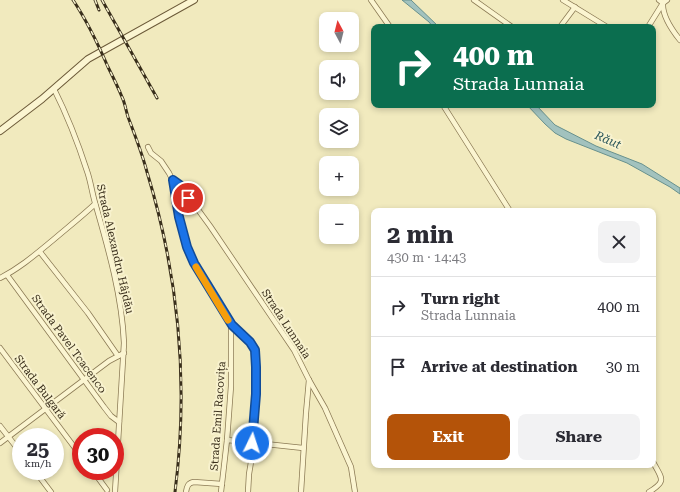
<!DOCTYPE html>
<meta charset="utf-8">
<style>
:root{--surface:#fff;--page:#f2f2f3;--text:#2b2b33;--muted:#7c7c81;--line:#e1e1e2;--accent:#b45309}
body{margin:0;font-family:"Roboto Serif",serif;background:var(--page);color:var(--text);height:100vh;display:flex;flex-direction:column;font-size:15px;white-space:nowrap}
*{box-sizing:border-box;margin:0}
p{font-size:13px;color:var(--muted)}
.icon{flex:none;width:22px;height:22px;fill:none;stroke:currentColor;stroke-width:2;stroke-linecap:round;stroke-linejoin:round}
.map{position:relative;flex:1;overflow:hidden}
.side{position:absolute;left:371px;top:208px;width:285px;height:260px;display:flex;flex-direction:column;background:var(--surface);border-radius:8px;box-shadow:0 2px 6px #0003}
.side>*{flex:none}
.top-card{position:absolute;left:371px;top:24px;width:285px;height:84px;border-radius:8px;box-shadow:0 2px 6px #0003;background:#0b6e4f;color:#fff;overflow:hidden}
.needle{width:26px;rotate:353deg}
.tools{position:absolute;left:319px;top:12px;display:grid;gap:8px}
.tools a{display:grid;place-items:center;width:40px;height:40px;border-radius:8px;background:var(--surface);box-shadow:0 2px 6px #0003;font-size:20px}
.speed{position:absolute;left:12px;top:428px;display:flex;gap:8px;font-size:20px;font-weight:700;text-align:center}
.speed>*{display:grid;place-content:center;width:52px;height:52px;border-radius:50%;background:var(--surface);box-shadow:0 2px 6px #0003;line-height:1}
.speed small{font-size:10px;font-weight:400}
.speed .limit{border:6px solid #d22;background:#fff;color:#111}
.pin{position:absolute;display:grid;place-items:center;width:34px;height:34px;color:#fff;margin:-17px;border:2px solid #fff;border-radius:50%;box-shadow:0 1px 4px #0007}
.me{position:absolute;width:44px;margin:-22px;rotate:4deg;stroke-linejoin:round;filter:drop-shadow(0 0 3px #0008)}
.turn{display:flex;align-items:center;gap:14px;height:84px;padding:0 16px;font-size:18px}
.turn .icon{width:52px;height:52px;stroke-width:2.5}
.turn b{display:block;font-size:28px;line-height:34px}
.round{display:grid;place-items:center;flex:none;width:42px;height:42px;border-radius:8px;background:var(--page)}
.summary{display:flex;align-items:center;justify-content:space-between;height:68px;padding:0 16px}
h1{font-size:24px;font-weight:700;line-height:30px}
.button{display:flex;gap:8px;margin-top:auto;padding:8px 16px}
.button a{flex:1;height:46px;border-radius:8px;background:var(--accent);color:#fff;font-size:16px;font-weight:700;line-height:46px;text-align:center}
.button a+a{background:var(--page);color:var(--text)}
ul{padding:0;list-style:none}
li{display:flex;align-items:center;gap:12px;height:60px;padding:0 16px;border-top:1px solid var(--line)}
li div{flex:1}
li b{display:block;font-size:15px}
li em{font-style:normal}
.map>svg:first-child{display:block}
</style>
<div class="map">
<svg width="680" height="492" viewBox="0 0 680 492">
<rect width="100%" height="100%" fill="#f1eabe"/>
<g fill="#a2c2be" stroke="#68918d">
<path d="M402,0H411L439,27H433L429,22Z"/>
<path d="M527,105H536L555,125L596,146L642,164L680,188V194L670,187L627,163L566,139L555,133L545,124Z"/>
</g>
<g fill="none" stroke-linecap="round" stroke-linejoin="round">
<defs>
<g id="street">
<path d="M371,0L390,27"/>
<path d="M474,0L512,27"/>
<path d="M563,0L607,27"/>
<path d="M659,0L663,3C662,16 672,30 680,40"/>
<path d="M560,27L575,7"/>
<path d="M648,27L663,3L667,0"/>
<path d="M54,89C67,115 78,143 87,171C91,182 92,194 96,206C109,251 122,297 124,343L115,492"/>
<path d="M443,105L510,211"/>
<path d="M148,147L151,153L161,161L169,173L173,181L179,217L187,247L194,263L231,325L250,342L255,350L257,367L256,393L253,426L252,456L249,474L248,492"/>
<path d="M173,181L180,185L210,226L294,350L309,380L325,408L351,467L355,492"/>
<path d="M40,252L88,313L118,356"/>
<path d="M7,275L104,407L111,416L119,422"/>
<path d="M0,278C20,268 36,254 53,240C67,228 81,217 95,204"/>
<path d="M0,348L81,456"/>
<path d="M0,426L21,453"/>
<path d="M227,440L303,448"/>
<path d="M0,443L97,370L109,361L124,353"/>
<path d="M35,471L51,492"/>
<path d="M93,471L107,490"/>
<path d="M186,492C187,486 188,483 194,482L222,484"/>
<path d="M221,492L227,440L231,386V325"/>
<path d="M301,492L306,413L309,380"/>
<path d="M649,492C667,481 662,479 653,462"/>
</g>
<path id="secondary" d="M0,131L42,99L88,59L194,0"/>
</defs>
<use href="#street" stroke="#8b7a55" stroke-width="6"/>
<use href="#secondary" stroke="#6c5a39" stroke-width="8"/>
<use href="#street" stroke="#fbf5d1" stroke-width="4.5"/>
<use href="#secondary" stroke="#fbf5d1" stroke-width="6"/>
<defs>
<g id="rail">
<path d="M73,0C87,21 98,44 108,67C113,77 118,87 122,97C125,103 126,111 128,117C135,135 142,153 147,172C179,277 189,383 175,492"/>
<path d="M95,0L99,10"/>
<path d="M102,0L157,98"/>
</g>
</defs>
<use href="#rail" stroke="#392e1b" stroke-width="3"/>
<use href="#rail" stroke="#f8f2ce" stroke-width="1.5" stroke-dasharray="4.5" stroke-linecap="butt"/>
</g>
<g fill="none" stroke-linecap="round" stroke-linejoin="round">
<defs>
<path id="route" d="M188,198L180,185L173,180L179,217L187,247L194,263L232,325L250,342L255,350L256,367V394L252,443"/>
</defs>
<use href="#route" stroke="#114b97" stroke-width="10"/>
<use href="#route" stroke="#1a73e8" stroke-width="7"/>
<path stroke="#f59e0b" stroke-width="7" d="M196,267L228,320"/>
</g>
<g text-anchor="middle" dominant-baseline="central" stroke-width="4" stroke-linejoin="round" paint-order="stroke">
<g font-size="11" fill="#392e1b" stroke="#f8f2ce">
<text transform="translate(115 249) rotate(77)">Strada Alexandru Hâjdău</text>
<text transform="translate(286 324) rotate(57)">Strada Lunnaia</text>
<text transform="translate(69 344) rotate(54)">Strada Pavel Tcacenco</text>
<text transform="translate(40 387) rotate(53)">Strada Bulgară</text>
<text transform="translate(218 416) rotate(-86)">Strada Emil Racovița</text>
</g>
<g font-size="12" font-style="italic" fill="#29555a" stroke="#f8f2ce">
<text transform="translate(608 140) rotate(23)">Răut</text>
</g>
</g>
</svg>
<div class="tools">
<a><svg class="needle" viewBox="-14 -14 28 28"><path d="M0-13l5 13h-10z" fill="#e53935"/><path d="M0 13l5-13h-10z" fill="#7c7c81"/></svg></a>
<a><svg class="icon" aria-label="sound" viewBox="0 0 24 24"><path d="M4 9h4l5-4v14l-5-4H4zM17 9q2 3 0 6"/></svg></a>
<a><svg class="icon" aria-label="layers" viewBox="0 0 24 24"><path d="M12 4l9 5-9 5-9-5zM3 14l9 5 9-5"/></svg></a>
<a>+</a>
<a>−</a>
</div>
<div class="speed"><div>25<small>km/h</small></div><div class="limit">30</div></div>
<div class="pin" style="left:188px;top:198px;background:#d93025"><svg class="icon" aria-label="arrive" viewBox="0 0 24 24"><path d="M6 21V4h12l-3 4 3 4H6"/></svg></div>
<svg class="me" style="left:252px;top:443px" viewBox="-20 -20 40 40"><circle r="17" fill="#1a73e8" stroke="#fff" stroke-width="3"/><path d="M0-11L8 9 0 5-8 9z" fill="#fff"/></svg>
<div class="top-card">
<div class="turn"><svg class="icon" aria-label="right" viewBox="0 0 24 24"><path d="M7 20v-9h11M14 6l5 5-5 5"/></svg><div><b>400 m</b>Strada Lunnaia</div></div>
</div>
<section class="side">
<div class="summary"><div><h1>2 min</h1><p>430 m · 14:43</p></div><a class="round"><svg class="icon" aria-label="close" viewBox="0 0 24 24"><path d="M6 6l12 12M18 6L6 18"/></svg></a></div>
<ul>
<li><svg class="icon" aria-label="right" viewBox="0 0 24 24"><path d="M7 20v-9h11M14 6l5 5-5 5"/></svg><div><b>Turn right</b><p>Strada Lunnaia</p></div><em>400 m</em></li>
<li><svg class="icon" aria-label="arrive" viewBox="0 0 24 24"><path d="M6 21V4h12l-3 4 3 4H6"/></svg><div><b>Arrive at destination</b></div><em>30 m</em></li>
</ul>
<div class="button"><a>Exit</a><a>Share</a></div>
</section>
</div>
